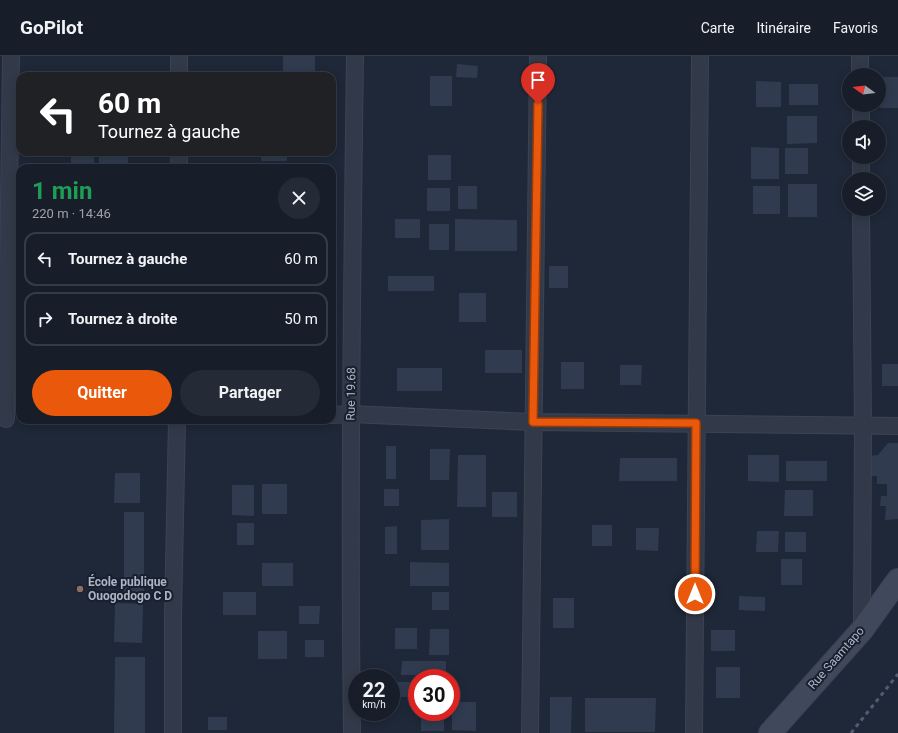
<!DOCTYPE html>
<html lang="fr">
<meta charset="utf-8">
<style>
:root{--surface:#171e2a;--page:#242b36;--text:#f1f3f6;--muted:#9ea2a8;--line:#363c47;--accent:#ea580c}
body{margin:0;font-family:Roboto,sans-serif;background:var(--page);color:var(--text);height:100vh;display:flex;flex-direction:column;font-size:15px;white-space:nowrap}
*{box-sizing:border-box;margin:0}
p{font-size:13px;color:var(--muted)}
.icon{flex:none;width:22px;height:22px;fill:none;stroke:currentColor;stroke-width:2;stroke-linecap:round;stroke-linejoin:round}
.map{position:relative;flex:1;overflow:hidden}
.sheet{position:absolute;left:16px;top:108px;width:320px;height:260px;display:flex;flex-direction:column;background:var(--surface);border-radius:12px;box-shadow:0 2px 10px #0003,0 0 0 1px var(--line)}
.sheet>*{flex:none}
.top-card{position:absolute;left:16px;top:16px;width:320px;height:84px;border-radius:12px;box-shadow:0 2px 10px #0003,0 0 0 1px var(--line);background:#202124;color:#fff;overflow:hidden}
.needle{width:26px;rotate:284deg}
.fabs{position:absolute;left:842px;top:12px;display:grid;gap:8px}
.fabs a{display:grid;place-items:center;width:44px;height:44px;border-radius:50%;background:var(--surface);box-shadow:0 2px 10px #0003,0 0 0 1px var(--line);font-size:20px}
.speed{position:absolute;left:348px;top:613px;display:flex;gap:8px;font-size:20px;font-weight:700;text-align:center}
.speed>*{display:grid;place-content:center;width:52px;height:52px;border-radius:50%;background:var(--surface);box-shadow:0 2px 10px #0003,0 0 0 1px var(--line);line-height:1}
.speed small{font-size:10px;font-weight:400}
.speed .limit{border:6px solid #d22;background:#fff;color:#111}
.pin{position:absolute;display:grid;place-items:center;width:34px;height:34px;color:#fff;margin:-41px -17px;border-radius:50% 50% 50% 0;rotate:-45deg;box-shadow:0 0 4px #0007}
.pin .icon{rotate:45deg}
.me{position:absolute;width:44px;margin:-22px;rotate:0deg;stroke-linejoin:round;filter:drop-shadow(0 0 3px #0008)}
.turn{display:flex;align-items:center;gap:14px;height:84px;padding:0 16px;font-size:18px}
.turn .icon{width:52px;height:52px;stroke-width:2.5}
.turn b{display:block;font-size:28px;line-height:34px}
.round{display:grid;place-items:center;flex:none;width:42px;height:42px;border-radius:21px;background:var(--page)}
.summary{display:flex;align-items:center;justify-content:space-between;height:68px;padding:0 16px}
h1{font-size:24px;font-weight:700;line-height:30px;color:#1e9e55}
.primary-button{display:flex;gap:8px;margin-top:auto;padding:8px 16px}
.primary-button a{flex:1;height:46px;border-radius:24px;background:var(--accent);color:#fff;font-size:16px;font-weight:700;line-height:46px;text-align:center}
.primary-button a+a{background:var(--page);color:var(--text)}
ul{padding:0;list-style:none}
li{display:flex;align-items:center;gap:12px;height:54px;margin:0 8px 6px;padding:0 8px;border:2px solid var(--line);border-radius:12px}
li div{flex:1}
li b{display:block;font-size:15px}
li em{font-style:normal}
header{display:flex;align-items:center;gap:24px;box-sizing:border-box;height:56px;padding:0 20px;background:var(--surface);border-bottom:1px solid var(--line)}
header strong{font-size:19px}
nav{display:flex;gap:22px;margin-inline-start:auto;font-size:14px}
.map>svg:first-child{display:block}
</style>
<header>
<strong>GoPilot</strong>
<nav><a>Carte</a><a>Itinéraire</a><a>Favoris</a></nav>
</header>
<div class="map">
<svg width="898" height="677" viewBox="0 0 898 677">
<rect width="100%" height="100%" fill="#1f2838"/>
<g fill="#303b50">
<rect x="283" y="0" width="32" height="15"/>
<path d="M457,8L478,10L477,22L456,21Z"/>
<rect x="430" y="20" width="22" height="30"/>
<rect x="880" y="21" width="18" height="31"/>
<path d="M756,25L781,26V51H756Z"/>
<rect x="789" y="28" width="29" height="21"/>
<path d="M787,60H817V87L787,88Z"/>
<path d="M751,91L779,92V123H751Z"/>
<rect x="785" y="92" width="23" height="26"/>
<rect x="71" y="96" width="23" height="16"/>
<rect x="99" y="96" width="29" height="16"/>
<rect x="261" y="96" width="26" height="9"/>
<rect x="428" y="99" width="23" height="25"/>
<rect x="788" y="128" width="29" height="33"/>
<rect x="458" y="130" width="19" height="23"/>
<rect x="753" y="130" width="27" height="28"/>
<rect x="427" y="132" width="23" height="23"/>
<rect x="395" y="163" width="25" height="19"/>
<path d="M455,163L517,164V195H455Z"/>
<rect x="429" y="168" width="20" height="26"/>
<rect x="549" y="210" width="19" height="22"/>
<rect x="388" y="220" width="46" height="15"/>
<rect x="459" y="237" width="27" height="29"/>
<rect x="485" y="294" width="37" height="23"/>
<rect x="561" y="306" width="23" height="27"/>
<rect x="882" y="308" width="16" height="22"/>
<path d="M620,309H642L641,329H620Z"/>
<path d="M332,310H335L334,332L332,333Z"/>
<rect x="397" y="312" width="45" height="23"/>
<path d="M888,387H898V463L885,464L886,450H880L881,440H887V428H877V420H868V400L878,399Z"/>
<rect x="386" y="390" width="10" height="33"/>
<path d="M430,393H450L449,424H430Z"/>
<path d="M458,399H486V451H457Z"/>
<path d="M748,399H779V426L748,425Z"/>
<path d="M620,402H677V425H619Z"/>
<rect x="786" y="405" width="41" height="20"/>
<path d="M115,417H140V447H114Z"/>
<rect x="262" y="428" width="25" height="30"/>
<path d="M232,429H254V460L232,459Z"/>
<rect x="384" y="433" width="15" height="17"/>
<path d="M785,434H813V460H784Z"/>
<rect x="492" y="436" width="25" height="25"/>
<rect x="124" y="456" width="20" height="85"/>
<path d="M449,463V494H421V464Z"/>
<rect x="237" y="467" width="17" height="22"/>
<rect x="592" y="469" width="20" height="21"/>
<path d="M397,470V498H385V471Z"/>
<path d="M636,472H659L658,495L636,494Z"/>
<path d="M757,475H779L778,496H756Z"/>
<rect x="785" y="476" width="21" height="20"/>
<rect x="781" y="503" width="21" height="26"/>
<path d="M410,506L449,507V530H410Z"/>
<rect x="262" y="507" width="31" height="23"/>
<rect x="223" y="536" width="33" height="23"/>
<rect x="432" y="536" width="17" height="18"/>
<path d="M739,540L765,541V555L739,554Z"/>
<rect x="553" y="542" width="21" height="30"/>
<path d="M115,547L143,548L142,587L114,586Z"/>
<path d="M299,550H320L319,568H299Z"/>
<rect x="395" y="572" width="22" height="21"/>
<path d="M430,573H449V599H429Z"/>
<rect x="711" y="574" width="24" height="21"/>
<rect x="258" y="575" width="29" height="28"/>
<rect x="305" y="584" width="19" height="17"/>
<path d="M115,601H145V677H114Z"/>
<path d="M402,605H446V619H401Z"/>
<rect x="716" y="611" width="24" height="31"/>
<rect x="391" y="626" width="26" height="15"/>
<path d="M550,641H572L571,677H550Z"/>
<path d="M585,642H656L655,676H585Z"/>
<path d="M452,646H476V675L452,674Z"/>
<rect x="421" y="656" width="23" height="19"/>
<rect x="208" y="661" width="19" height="13"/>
</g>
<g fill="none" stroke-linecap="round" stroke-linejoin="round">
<defs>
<g id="minor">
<path d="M860,0V19"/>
<path d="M179,20V0"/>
<path d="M861,49V71"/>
<path d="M861,101V123"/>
<path d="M179,112V96"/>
<path d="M861,153L863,370L862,574"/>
<path d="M332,359L350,358L533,366L898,370"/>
<path d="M6,363L11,0"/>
<path d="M173,677V561L177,364"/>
<path d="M352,677C349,451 352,226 355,0"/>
<path d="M530,677L538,0"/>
<path d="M694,677L700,0"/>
</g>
<path id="secondary" d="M770,677L862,574L898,524"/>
</defs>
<use href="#minor" stroke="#3c4352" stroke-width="18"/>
<use href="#secondary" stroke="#3c4352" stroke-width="24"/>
<use href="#minor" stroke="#323a49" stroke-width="16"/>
<use href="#secondary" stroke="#40485c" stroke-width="22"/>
<path stroke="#545d70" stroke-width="3" stroke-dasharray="4 4" stroke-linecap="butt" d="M851,677L898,618"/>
</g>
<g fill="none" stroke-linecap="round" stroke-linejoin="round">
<defs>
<path id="route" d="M538,48L533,366L696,367L695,538"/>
</defs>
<use href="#route" stroke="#983908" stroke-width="10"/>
<use href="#route" stroke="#ea580c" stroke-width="7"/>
</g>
<circle fill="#8d6e63" stroke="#181f2d" stroke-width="1.5" cx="80" cy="533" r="4"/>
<g text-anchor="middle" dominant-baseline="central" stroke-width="4" stroke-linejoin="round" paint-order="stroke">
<g font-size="12" fill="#acb4c6" stroke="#181f2d">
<text transform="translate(351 338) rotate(-89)">Rue 19.68</text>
<text transform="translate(836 602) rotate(-49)">Rue Saamtapo</text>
</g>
<g font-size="12" font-weight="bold" fill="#acb4c6" stroke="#181f2d" text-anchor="start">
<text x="88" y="526">École publique<tspan x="88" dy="14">Ouogodogo C D</tspan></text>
</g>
</g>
</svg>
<div class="fabs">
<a><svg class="needle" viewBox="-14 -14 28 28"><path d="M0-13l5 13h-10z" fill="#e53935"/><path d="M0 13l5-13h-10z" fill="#9ea2a8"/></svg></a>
<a><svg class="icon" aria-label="sound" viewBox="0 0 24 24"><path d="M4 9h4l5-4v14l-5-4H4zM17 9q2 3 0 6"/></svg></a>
<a><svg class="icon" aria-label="layers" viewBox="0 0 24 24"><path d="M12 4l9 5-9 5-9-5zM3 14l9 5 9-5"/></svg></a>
</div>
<div class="speed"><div>22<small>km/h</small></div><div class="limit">30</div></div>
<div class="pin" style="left:538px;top:48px;background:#d93025"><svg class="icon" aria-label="arrive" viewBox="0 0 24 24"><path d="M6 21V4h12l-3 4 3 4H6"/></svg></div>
<svg class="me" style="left:695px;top:538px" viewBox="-20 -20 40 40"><circle r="17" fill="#ea580c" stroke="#fff" stroke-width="3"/><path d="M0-11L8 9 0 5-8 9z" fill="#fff"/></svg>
<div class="top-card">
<div class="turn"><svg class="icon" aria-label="left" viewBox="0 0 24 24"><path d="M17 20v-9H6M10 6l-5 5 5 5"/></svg><div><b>60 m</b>Tournez à gauche</div></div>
</div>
<section class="sheet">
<div class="summary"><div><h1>1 min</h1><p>220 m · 14:46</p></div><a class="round"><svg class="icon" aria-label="close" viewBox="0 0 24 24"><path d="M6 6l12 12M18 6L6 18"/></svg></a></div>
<ul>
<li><svg class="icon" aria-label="left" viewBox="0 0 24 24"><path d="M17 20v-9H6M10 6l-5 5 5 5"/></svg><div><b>Tournez à gauche</b></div><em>60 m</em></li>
<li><svg class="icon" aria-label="right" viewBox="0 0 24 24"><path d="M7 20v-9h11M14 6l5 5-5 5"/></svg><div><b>Tournez à droite</b></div><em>50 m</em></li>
</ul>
<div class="primary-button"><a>Quitter</a><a>Partager</a></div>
</section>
</div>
